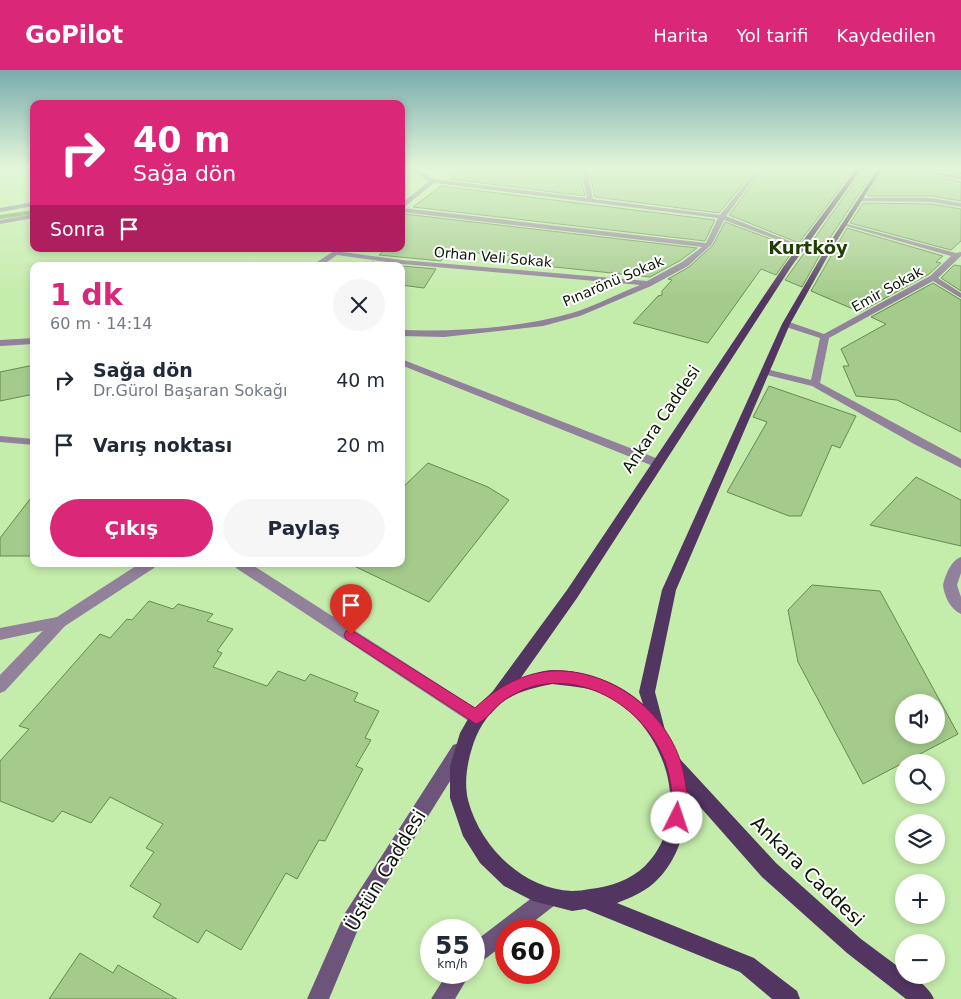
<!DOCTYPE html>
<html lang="tr">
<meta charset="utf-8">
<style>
:root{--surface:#fff;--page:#f6f6f7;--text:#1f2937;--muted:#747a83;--accent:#db2777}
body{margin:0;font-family:"DejaVu Sans",sans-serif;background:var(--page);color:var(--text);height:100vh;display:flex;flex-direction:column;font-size:19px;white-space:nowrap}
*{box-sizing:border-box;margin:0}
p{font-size:16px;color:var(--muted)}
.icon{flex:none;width:28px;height:28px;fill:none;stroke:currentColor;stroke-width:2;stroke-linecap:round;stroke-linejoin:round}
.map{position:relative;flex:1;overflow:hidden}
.details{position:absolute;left:30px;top:192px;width:375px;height:305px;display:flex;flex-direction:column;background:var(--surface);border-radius:10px;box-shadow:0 2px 8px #0003}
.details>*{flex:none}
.top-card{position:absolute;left:30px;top:30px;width:375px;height:152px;border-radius:10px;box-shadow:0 2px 8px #0003;background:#db2777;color:#fff;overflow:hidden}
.fabs{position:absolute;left:895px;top:624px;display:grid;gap:10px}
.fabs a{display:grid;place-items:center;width:50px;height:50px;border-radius:50%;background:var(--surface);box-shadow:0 2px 8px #0003;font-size:25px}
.speed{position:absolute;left:420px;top:849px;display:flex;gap:10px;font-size:25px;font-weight:700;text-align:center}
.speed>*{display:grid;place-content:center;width:65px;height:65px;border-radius:50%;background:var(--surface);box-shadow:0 2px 8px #0003;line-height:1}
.speed small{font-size:12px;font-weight:400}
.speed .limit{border:8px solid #d22;background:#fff;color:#111}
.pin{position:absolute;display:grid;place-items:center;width:42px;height:42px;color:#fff;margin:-51px -21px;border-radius:50% 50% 50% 0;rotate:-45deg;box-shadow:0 0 5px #0007}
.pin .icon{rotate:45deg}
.me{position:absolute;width:55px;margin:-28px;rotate:4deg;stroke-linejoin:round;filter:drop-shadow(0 0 4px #0008)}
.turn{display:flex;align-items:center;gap:18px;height:105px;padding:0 20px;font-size:22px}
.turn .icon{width:65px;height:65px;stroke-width:2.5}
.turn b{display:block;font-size:35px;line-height:42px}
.then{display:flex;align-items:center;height:48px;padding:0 20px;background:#0003;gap:10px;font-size:19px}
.round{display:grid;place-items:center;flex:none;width:52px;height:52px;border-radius:26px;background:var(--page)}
.head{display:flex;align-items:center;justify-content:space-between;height:85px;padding:0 20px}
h1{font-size:30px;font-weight:700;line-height:38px;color:var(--accent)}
.cta{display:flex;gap:10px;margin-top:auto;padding:10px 20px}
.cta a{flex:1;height:58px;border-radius:30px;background:var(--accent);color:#fff;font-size:20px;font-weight:700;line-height:58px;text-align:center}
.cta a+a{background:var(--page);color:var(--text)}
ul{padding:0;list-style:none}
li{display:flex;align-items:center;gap:15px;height:65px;padding:0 20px}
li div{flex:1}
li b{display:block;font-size:19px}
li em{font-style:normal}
header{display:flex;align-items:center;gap:30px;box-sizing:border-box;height:70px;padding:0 25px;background:var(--accent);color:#fff}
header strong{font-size:24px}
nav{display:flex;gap:28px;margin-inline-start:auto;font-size:18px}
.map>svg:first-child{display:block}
</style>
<header>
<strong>GoPilot</strong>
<nav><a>Harita</a><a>Yol tarifi</a><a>Kaydedilen</a></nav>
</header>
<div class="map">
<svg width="961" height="929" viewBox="0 0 961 929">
<rect width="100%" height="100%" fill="#c4ecab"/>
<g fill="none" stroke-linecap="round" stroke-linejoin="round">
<path fill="#749f57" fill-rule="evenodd" d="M34,140V144L0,149V145Z"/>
</g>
<g fill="#a4cb8b" stroke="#658a4d" fill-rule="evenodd">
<path d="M467,97H743L745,99L754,101L719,143L595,127L590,104L586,100L580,104L585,126L450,109Z"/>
<path d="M765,97H856L799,173L729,145Z"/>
<path d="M865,97H877L826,174L802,217L785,210Z"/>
<path d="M885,97H900L902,99L961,112V131L932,126H867Z"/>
<path d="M919,97H961V104Z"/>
<path d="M441,116L715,150L705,171L413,137Z"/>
<path d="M863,133L932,134L961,139V171L951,180L850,153Z"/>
<path d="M404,144L697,178L681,190L650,207L507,192L511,186L448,180L441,191L379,185L385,179H401V146Z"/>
<path d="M725,152L795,178L776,205L761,199L708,273L633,253L658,226L662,225V221L672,210L668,209L689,197L713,175Z"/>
<path d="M847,158L943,186L936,192L941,193L929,204L860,242L811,221Z"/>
<path d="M372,192L402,196L436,199L424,218L401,215V196H368Z"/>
<path d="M954,195L961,196V221L941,208Z"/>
<path d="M933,213L961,230V362L897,330L856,326L843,296H849L841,279L886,254L871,247Z"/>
<path d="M34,295V324L0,331V302Z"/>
<path d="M769,316L856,346L840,378L832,375L801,446H789L727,422L767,352L753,347Z"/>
<path d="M428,393L488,417L509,430L429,532L350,494H401V419Z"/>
<path d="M916,407L961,430V476L870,455Z"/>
<path d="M34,424V486H0V468Z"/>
<path d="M812,515L880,521L958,664L863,714L798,592L788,540ZM904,632H936V665H904Z"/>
<path d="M149,531L173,539L178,534L213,544L207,551L233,559L217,581L222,583L213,597L267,616L278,601L305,611L310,604L358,623L354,631L379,641L365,668L371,670L356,696L363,699L325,771L319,770L297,809L286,803L241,880L206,860L198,873L153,847L161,834L130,816L154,782L146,778L163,754L110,727L91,753L62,741L53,752L0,731V691L29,659L19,656L100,564L110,568L127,549L132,550Z"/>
<path d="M80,883L113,903L118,895L177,929H49Z"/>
</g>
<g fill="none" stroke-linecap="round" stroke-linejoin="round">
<g fill="#92819b" fill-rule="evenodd">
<path d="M745,97H760L762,98L759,100Z"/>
<path d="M859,128H932L961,133V137L932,132L857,131Z"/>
<path d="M283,194H317L321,196H283Z"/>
<path d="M0,366L34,369V375L0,372Z"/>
<path d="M961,487V503L957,515L961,527V544C951,540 944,526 943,515C945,506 951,490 961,487Z"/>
<path d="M60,546L65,548L67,552L65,556L5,621L0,623V605L55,548Z"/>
</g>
<g fill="#92819b" fill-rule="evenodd">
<path d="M405,97H411L434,109L587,128L582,104L585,102L588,104L593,129L720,145L759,97H763L726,146L805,177L800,178L724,150L712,174L688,196L651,216L580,246L543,256L444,267L401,266V260C455,262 520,258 572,243C595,236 617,224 640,215L402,194L337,185L321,196H314V194L337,179H344L342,182L402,190L647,211L682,192L702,177L401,142V134L429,111ZM434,113L718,148L706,173L403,138Z"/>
<path d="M902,97H911L961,106V110Z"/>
<path d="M34,132V136L0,142V138Z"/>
<path d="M34,144V148L0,154V150Z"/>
<path d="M843,153L956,183L961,182V186L938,208L961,223V228L933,211L829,268L820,313L961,389V398L914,374L812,316L763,304L761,302L766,299L811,310L820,268L783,256V252H789L824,264L930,206L951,186L843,155Z"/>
<path d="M34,268V274L0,276V270Z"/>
<path d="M401,289L661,390L663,393L657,397L653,396L401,295Z"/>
<path d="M139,494H156L154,498L65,556L0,570V558L57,547Z"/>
<path d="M235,494H251L482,642L484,647L482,652L476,655L470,652L236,498Z"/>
</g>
<g fill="#6d547a" fill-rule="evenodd">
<path d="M459,673L465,675L467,681L465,687L359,857L329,929H307L345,843L453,675Z"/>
<path d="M548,818L555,821L558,828L555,835L523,860H506V873L481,892L474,895V872L541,821Z"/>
<path d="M448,902H471L455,929H431Z"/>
</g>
<path fill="#533562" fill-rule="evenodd" d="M858,97H863L791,197L577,528L520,609C530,605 543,600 554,600C586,601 619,612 643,634L639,622L662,520L782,254L828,175L879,97H883L834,175L790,254L676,520L655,622L665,660L679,688L776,793L861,869L904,901V905C915,905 930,919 934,929H906L847,883L762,807L687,722C690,751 679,788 658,809C647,821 632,827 617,833L754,888L797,921L800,929H772L740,902L585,839L572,841L533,831L504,816L480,793L463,766L450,728V696L460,663L472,642L493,621L567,520L784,196ZM552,614C569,616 588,617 604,624C664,653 696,744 645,796C630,810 610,817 590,819C584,820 578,821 572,821C522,819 480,776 468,730C464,713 467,694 472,678C477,661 486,646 500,634C515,622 533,618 552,614Z"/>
</g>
<linearGradient id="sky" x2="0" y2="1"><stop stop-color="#79acae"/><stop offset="0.43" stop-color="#e4f6d9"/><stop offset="1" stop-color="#e4f6d9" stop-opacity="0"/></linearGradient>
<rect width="961" height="227" fill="url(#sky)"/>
<path fill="#db2777" stroke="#8e194d" d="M351,560L475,638C496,618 522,603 552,601C613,598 673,646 684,705C687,722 690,737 683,754L677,756L671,754C668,746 671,740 672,732C673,721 669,704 666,694C647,639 583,598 525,619C518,622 508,627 502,632C493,639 487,650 476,654L346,569L344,565L346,561Z"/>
<g text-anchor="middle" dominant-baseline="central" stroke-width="4" stroke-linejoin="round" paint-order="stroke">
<g font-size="14" fill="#091701" stroke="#fff">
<text transform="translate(493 187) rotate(5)">Orhan Veli Sokak</text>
<text transform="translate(613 211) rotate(-23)">Pınarönü Sokak</text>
<text transform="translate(887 219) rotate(-29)">Emir Sokak</text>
</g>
<g font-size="16" fill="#091701" stroke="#fff">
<text transform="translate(661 349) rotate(-56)">Ankara Caddesi</text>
</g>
<g font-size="18" font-weight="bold" fill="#1f3f00" stroke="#fff">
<text x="808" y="177">Kurtköy</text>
</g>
<g font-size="19" fill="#091701" stroke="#fff">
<text transform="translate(385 800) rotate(-59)">Üstün Caddesi</text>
<text transform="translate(808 801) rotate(44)">Ankara Caddesi</text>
</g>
</g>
</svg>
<div class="fabs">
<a><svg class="icon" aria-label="sound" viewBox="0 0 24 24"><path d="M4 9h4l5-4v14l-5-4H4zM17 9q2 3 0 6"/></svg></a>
<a><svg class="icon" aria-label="search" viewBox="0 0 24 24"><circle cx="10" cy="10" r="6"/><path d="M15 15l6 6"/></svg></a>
<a><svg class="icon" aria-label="layers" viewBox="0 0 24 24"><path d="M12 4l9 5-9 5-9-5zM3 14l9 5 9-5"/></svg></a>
<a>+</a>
<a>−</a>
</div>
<div class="speed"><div>55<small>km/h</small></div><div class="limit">60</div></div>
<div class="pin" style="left:351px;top:565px;background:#d93025"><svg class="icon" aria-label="arrive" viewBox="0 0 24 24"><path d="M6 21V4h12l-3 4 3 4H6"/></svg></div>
<svg class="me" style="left:677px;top:748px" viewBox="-20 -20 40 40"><circle r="19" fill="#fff"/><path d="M0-13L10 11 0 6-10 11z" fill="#db2777"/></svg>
<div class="top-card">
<div class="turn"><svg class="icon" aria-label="right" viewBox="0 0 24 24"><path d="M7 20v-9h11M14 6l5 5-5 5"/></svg><div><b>40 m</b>Sağa dön</div></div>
<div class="then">Sonra<svg class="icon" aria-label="arrive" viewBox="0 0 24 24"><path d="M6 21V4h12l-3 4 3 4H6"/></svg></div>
</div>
<section class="details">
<div class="head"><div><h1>1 dk</h1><p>60 m · 14:14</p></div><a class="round"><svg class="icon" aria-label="close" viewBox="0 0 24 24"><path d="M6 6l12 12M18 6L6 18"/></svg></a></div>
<ul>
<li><svg class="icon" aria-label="right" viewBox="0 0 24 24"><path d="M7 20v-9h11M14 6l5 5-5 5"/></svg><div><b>Sağa dön</b><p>Dr.Gürol Başaran Sokağı</p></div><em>40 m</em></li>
<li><svg class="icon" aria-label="arrive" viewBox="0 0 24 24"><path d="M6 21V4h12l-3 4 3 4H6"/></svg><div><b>Varış noktası</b></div><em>20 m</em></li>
</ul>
<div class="cta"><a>Çıkış</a><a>Paylaş</a></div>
</section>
</div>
